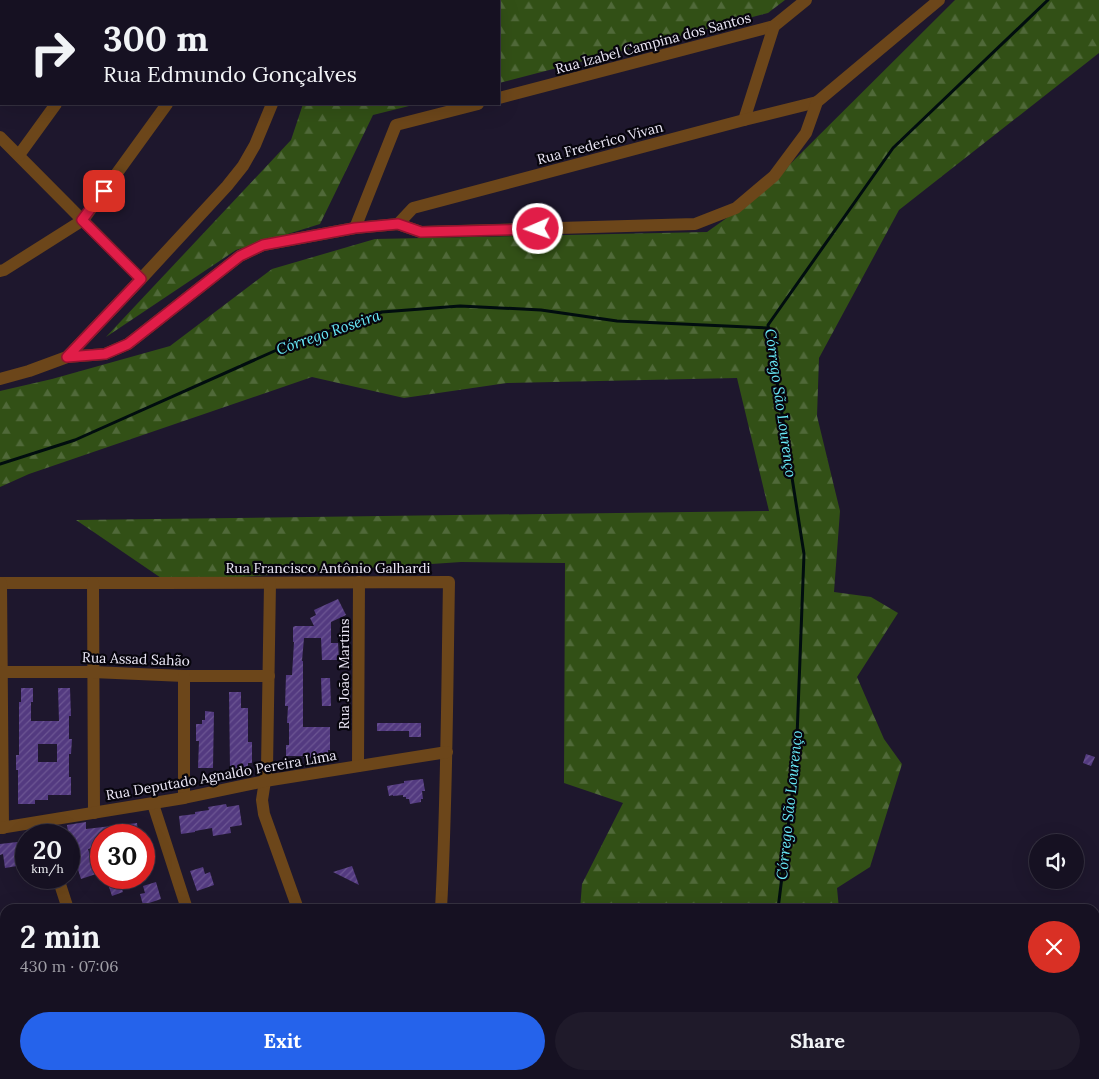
<!DOCTYPE html>
<meta charset="utf-8">
<style>
:root{--surface:#161122;--page:#1f1a2a;--text:#f1f3f6;--muted:#9e9da5;--line:#353140;--accent:#2563eb}
body{margin:0;font-family:Lora,serif;background:var(--page);color:var(--text);height:100vh;display:flex;flex-direction:column;font-size:19px;white-space:nowrap}
*{box-sizing:border-box;margin:0}
p{font-size:16px;color:var(--muted)}
.icon{flex:none;width:28px;height:28px;fill:none;stroke:currentColor;stroke-width:2;stroke-linecap:round;stroke-linejoin:round}
.map{position:relative;flex:1;overflow:hidden}
.side{position:absolute;left:0px;top:904px;width:1100px;height:176px;display:flex;flex-direction:column;background:var(--surface);border-radius:15px 15px 0 0;box-shadow:0 5px 20px #0002,0 0 0 1px var(--line)}
.side>*{flex:none}
.hud{position:absolute;left:0px;top:0px;width:500px;height:105px;box-shadow:0 5px 20px #0002,0 0 0 1px var(--line);background:#161122;color:var(--text);overflow:hidden}
.tools{position:absolute;left:1029px;top:834px;display:grid;gap:10px}
.tools a{display:grid;place-items:center;width:55px;height:55px;border-radius:50%;background:var(--surface);box-shadow:0 5px 20px #0002,0 0 0 1px var(--line);font-size:25px}
.speed{position:absolute;left:15px;top:824px;display:flex;gap:10px;font-size:25px;font-weight:700;text-align:center}
.speed>*{display:grid;place-content:center;width:65px;height:65px;border-radius:50%;background:var(--surface);box-shadow:0 5px 20px #0002,0 0 0 1px var(--line);line-height:1}
.speed small{font-size:12px;font-weight:400}
.speed .limit{border:8px solid #d22;background:#fff;color:#111}
.pin{position:absolute;display:grid;place-items:center;width:42px;height:42px;color:#fff;margin:-21px;border-radius:10px;box-shadow:0 2px 8px #0006}
.me{position:absolute;width:55px;margin:-28px;rotate:268deg;stroke-linejoin:round;filter:drop-shadow(0 0 4px #0008)}
.turn{display:flex;align-items:center;gap:18px;height:105px;padding:0 20px;font-size:22px}
.turn .icon{width:65px;height:65px;stroke-width:2.5}
.turn b{display:block;font-size:35px;line-height:42px}
.round{display:grid;place-items:center;flex:none;width:52px;height:52px;border-radius:26px;background:var(--page)}
.summary{display:flex;align-items:center;justify-content:space-between;height:85px;padding:0 20px}
h1{font-size:30px;font-weight:700;line-height:38px}
.action{display:flex;gap:10px;margin-top:auto;padding:10px 20px}
.action a{flex:1;height:58px;border-radius:30px;background:var(--accent);color:#fff;font-size:20px;font-weight:700;line-height:58px;text-align:center}
.action a+a{background:var(--page);color:var(--text)}
.map>svg:first-child{display:block}
</style>
<div class="map">
<svg width="1099" height="1079" viewBox="0 0 1099 1079">
<defs>
<pattern id="forest-firs" width="22" height="20" patternUnits="userSpaceOnUse" patternTransform="scale(1.25)"><rect width="22" height="20" fill="#325016"/><path d="M5 1l3.5 6h-7zM16 11l3.5 6h-7z" fill="#506939"/></pattern>
<pattern id="building-hatch" width="6" height="6" patternUnits="userSpaceOnUse" patternTransform="scale(1.25)"><rect width="6" height="6" fill="#533a80"/><path d="M-1 1l2-2M0 6l6-6M5 7l2-2" fill="none" stroke="#6c5693"/></pattern>
</defs>
<rect width="100%" height="100%" fill="#1e172d"/>
<g fill="url(#forest-firs)">
<path d="M338,0H785L768,13L499,83V1H337Z"/>
<path d="M955,0H1099V53L899,210L819,358L817,416L840,511L834,592L871,597L898,613L857,677L884,739L902,764L870,867L837,888L839,909H580L582,884L623,803L564,783L565,563L461,562L167,582L76,520L769,511L737,378L507,383L404,398L312,377L29,474L0,487V391L52,379L170,346L272,269L375,239L707,232L759,195Z"/>
<path d="M303,104H417L373,115L320,224L236,250L106,337L291,140Z"/>
<path d="M573,1075H853V1079H572Z"/>
</g>
<g fill="none" stroke-linecap="round" stroke-linejoin="round">
<g stroke="#010d0f" stroke-width="3">
<path d="M0,464L75,440L279,349L382,312L460,306L541,310L617,321L768,328"/>
<path d="M778,909L796,763L804,554L768,325L893,148L1048,0"/>
<path d="M745,1079L746,1075"/>
</g>
</g>
<g fill="url(#building-hatch)" fill-rule="evenodd">
<path d="M338,599L346,615L331,622V643H338L339,660H322L321,638H304L302,661H303V727H330V750H328V757L303,758V756H286V745H289V723H287L288,706H285L286,675H292L294,642H293V627L295,626H314L310,618L316,615L314,610Z"/>
<path d="M321,678H330L331,706H322Z"/>
<path d="M21,688H33V702H31V721H59L58,688H70L71,716H69V739H72L71,754H69V777H71V795H48V800H35V804H18V770H16V755H19V702H21ZM38,744H57V762H38Z"/>
<path d="M229,692H241V708H248V742H252V763H248V769H230Z"/>
<path d="M205,711L214,712L213,768H198L199,741H196V724H202V720H205Z"/>
<rect x="377" y="723" width="12" height="8"/>
<path d="M389,723H421V737H409V731H389Z"/>
<path d="M1086,754L1095,757L1091,766L1083,763Z"/>
<path d="M423,779L425,791H422L423,799H421V802L410,804L409,799H406V797H403V795L393,796V795L389,796L387,786L404,783V781Z"/>
<path d="M226,804L227,807L239,805L242,825L230,827L231,833L213,836L212,828L195,831V832L181,834L179,816L195,814V812L209,810L208,807Z"/>
<path d="M86,822V829L137,823L138,833L136,834V835H101V846L88,849L96,874L81,879L74,857L73,845L70,846L67,825Z"/>
<path d="M26,841V860L17,862V866L5,868L3,854L0,855V844Z"/>
<path d="M352,866L359,885L333,872Z"/>
<path d="M203,867L205,874L210,872L214,885L197,891L190,871Z"/>
<path d="M106,878H118L123,892L112,896Z"/>
<path d="M156,882L161,899L143,905L140,894L145,893L143,886Z"/>
</g>
<g fill="none" stroke-linecap="round" stroke-linejoin="round">
<g stroke="#6c461a" stroke-width="12">
<path d="M22,1L23,0"/>
<path d="M129,1L130,0"/>
<path d="M240,1L241,0"/>
<path d="M313,1V0"/>
<path d="M0,6L1,8"/>
<path d="M0,33L1,31"/>
<path d="M499,98L774,26L806,0"/>
<path d="M744,120L774,26"/>
<path d="M0,137L141,279"/>
<path d="M19,155L56,104"/>
<path d="M398,224L413,208L744,120L817,102"/>
<path d="M355,228L396,125L478,104"/>
<path d="M0,271L4,270L83,220L167,104"/>
<path d="M67,357L105,354L128,344L240,256L263,245L355,228L398,224L421,232L695,224L736,208L774,176L806,133L817,102L939,0"/>
<path d="M0,379L29,371L67,357L141,279L227,186L243,166L255,145L272,104"/>
<path d="M0,583H161L449,582C447,691 447,800 441,909"/>
<path d="M1,583L3,828"/>
<path d="M93,583L94,813"/>
<path d="M270,583L267,768L262,800L264,814L298,909"/>
<path d="M2,672H93L184,676H269"/>
<path d="M184,676V798"/>
<path d="M358,766L359,582"/>
<path d="M153,804L187,909"/>
<path d="M39,822L44,835"/>
<path d="M0,828L184,798L265,781L447,752"/>
<path d="M58,878L68,909"/>
<path d="M0,1021L5,1036"/>
<path d="M0,1057L5,1055"/>
<path d="M17,1075L18,1079"/>
<path d="M123,1075L124,1079"/>
<path d="M241,1075L242,1079"/>
<path d="M352,1075L353,1079"/>
<path d="M430,1079L431,1075"/>
</g>
</g>
<g fill="none" stroke-linecap="round" stroke-linejoin="round">
<defs>
<path id="route" d="M104,191L82,220L141,279L67,357L105,354L128,344L240,256L263,245L355,228L398,224L421,232L538,229"/>
</defs>
<use href="#route" stroke="#92132f" stroke-width="12"/>
<use href="#route" stroke="#e11d48" stroke-width="9"/>
</g>
<g text-anchor="middle" dominant-baseline="central" stroke-width="4.5" stroke-linejoin="round" paint-order="stroke">
<g font-size="14" fill="#ece8f7" stroke="#07050d">
<text transform="translate(653 43) rotate(-15)">Rua Izabel Campina dos Santos</text>
<text transform="translate(600 143) rotate(-15)">Rua Frederico Vivan</text>
<text x="328" y="568">Rua Francisco Antônio Galhardi</text>
<text transform="translate(136 659) rotate(2)">Rua Assad Sahão</text>
<text transform="translate(344 674) rotate(-90)">Rua João Martins</text>
<text transform="translate(221 775) rotate(-10)">Rua Deputado Agnaldo Pereira Lima</text>
</g>
<g font-size="15" font-style="italic" fill="#68eaf8" stroke="#07050d">
<text transform="translate(328 332) rotate(-19)">Córrego Roseira</text>
<text transform="translate(781 403) rotate(82)">Córrego São Lourenço</text>
<text transform="translate(789 805) rotate(-84)">Córrego São Lourenço</text>
</g>
</g>
</svg>
<div class="tools">
<a><svg class="icon" aria-label="sound" viewBox="0 0 24 24"><path d="M4 9h4l5-4v14l-5-4H4zM17 9q2 3 0 6"/></svg></a>
</div>
<div class="speed"><div>20<small>km/h</small></div><div class="limit">30</div></div>
<div class="pin" style="left:104px;top:191px;background:#d93025"><svg class="icon" aria-label="arrive" viewBox="0 0 24 24"><path d="M6 21V4h12l-3 4 3 4H6"/></svg></div>
<svg class="me" style="left:538px;top:229px" viewBox="-20 -20 40 40"><circle r="17" fill="#e11d48" stroke="#fff" stroke-width="3"/><path d="M0-11L8 9 0 5-8 9z" fill="#fff"/></svg>
<div class="hud">
<div class="turn"><svg class="icon" aria-label="right" viewBox="0 0 24 24"><path d="M7 20v-9h11M14 6l5 5-5 5"/></svg><div><b>300 m</b>Rua Edmundo Gonçalves</div></div>
</div>
<section class="side">
<div class="summary"><div><h1>2 min</h1><p>430 m · 07:06</p></div><a class="round" style="background:#d93025;color:#fff"><svg class="icon" aria-label="close" viewBox="0 0 24 24"><path d="M6 6l12 12M18 6L6 18"/></svg></a></div>
<div class="action"><a>Exit</a><a>Share</a></div>
</section>
</div>
